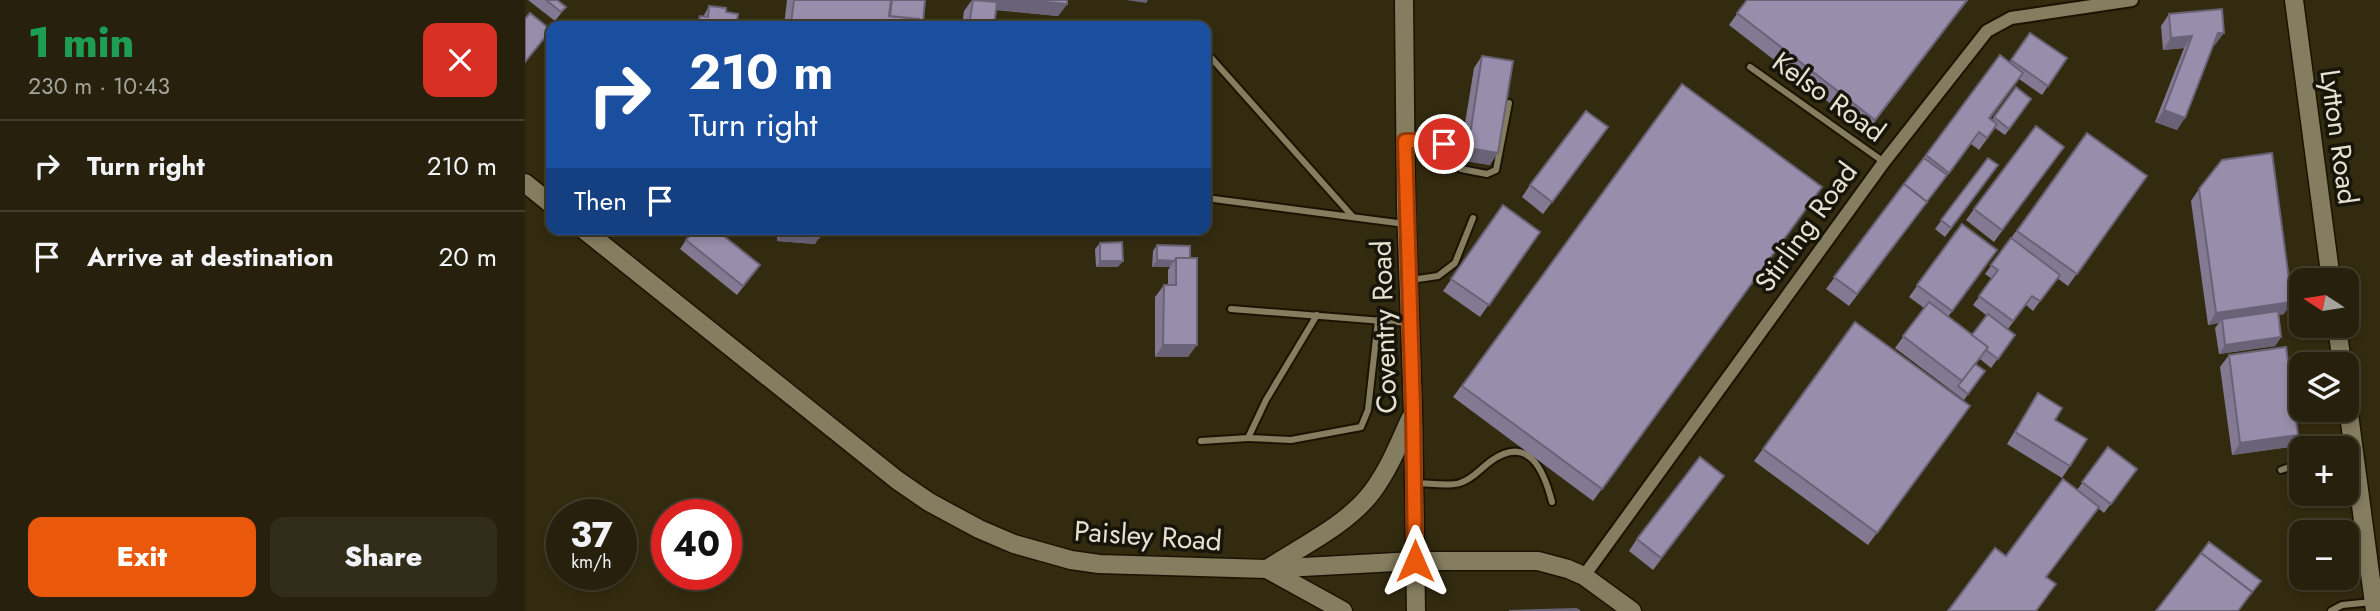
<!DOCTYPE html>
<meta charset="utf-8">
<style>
:root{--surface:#26200c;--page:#322d1a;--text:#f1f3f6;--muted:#a4a39d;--line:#423e2d;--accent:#ea580c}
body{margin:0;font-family:Jost,sans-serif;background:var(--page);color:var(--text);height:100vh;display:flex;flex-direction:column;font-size:26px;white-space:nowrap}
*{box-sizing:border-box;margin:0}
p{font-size:23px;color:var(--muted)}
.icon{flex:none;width:38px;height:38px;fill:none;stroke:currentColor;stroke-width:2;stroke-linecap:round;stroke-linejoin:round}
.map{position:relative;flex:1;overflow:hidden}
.side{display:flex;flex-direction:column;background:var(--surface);width:525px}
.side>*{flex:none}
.hud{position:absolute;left:21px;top:21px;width:665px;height:214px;border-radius:14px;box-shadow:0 4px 10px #0003,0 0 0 2px var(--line);background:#1a4fa0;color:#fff;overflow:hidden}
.needle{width:46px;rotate:282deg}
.fabs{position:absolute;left:1764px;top:268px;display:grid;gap:14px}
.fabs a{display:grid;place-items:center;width:70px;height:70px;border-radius:14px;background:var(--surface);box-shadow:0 4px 10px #0003,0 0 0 2px var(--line);font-size:35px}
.speed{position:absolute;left:21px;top:499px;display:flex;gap:14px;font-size:35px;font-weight:700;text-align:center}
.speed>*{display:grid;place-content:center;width:91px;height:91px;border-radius:50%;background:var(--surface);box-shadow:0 4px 10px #0003,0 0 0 2px var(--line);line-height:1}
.speed small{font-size:18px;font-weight:400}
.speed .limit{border:10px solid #d22;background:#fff;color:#111}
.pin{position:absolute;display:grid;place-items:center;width:60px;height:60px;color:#fff;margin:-30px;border:4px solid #fff;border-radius:50%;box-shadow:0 2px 7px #0007}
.me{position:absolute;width:77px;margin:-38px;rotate:0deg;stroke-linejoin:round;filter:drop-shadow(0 0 5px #0008)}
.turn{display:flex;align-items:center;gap:24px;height:147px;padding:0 28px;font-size:32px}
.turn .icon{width:91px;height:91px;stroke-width:2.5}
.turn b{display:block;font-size:49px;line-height:60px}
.then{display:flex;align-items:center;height:66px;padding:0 28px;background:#0003;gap:14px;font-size:26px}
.round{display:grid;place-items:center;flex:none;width:74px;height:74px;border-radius:14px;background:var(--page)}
.summary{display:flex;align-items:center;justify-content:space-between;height:119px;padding:0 28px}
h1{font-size:42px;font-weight:800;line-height:52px;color:#1e9e55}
.cta{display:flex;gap:14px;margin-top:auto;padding:14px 28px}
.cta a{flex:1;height:80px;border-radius:14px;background:var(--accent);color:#fff;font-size:28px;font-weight:800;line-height:80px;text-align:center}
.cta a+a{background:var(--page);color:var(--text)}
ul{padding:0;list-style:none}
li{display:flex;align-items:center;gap:21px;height:91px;padding:0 28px;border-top:2px solid var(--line)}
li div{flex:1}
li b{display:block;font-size:26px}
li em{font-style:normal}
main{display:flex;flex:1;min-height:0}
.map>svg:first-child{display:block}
</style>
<main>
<section class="side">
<div class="summary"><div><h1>1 min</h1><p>230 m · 10:43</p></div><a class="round" style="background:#d93025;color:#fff"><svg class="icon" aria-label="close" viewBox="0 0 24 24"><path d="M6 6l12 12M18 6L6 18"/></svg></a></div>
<ul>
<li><svg class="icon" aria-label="right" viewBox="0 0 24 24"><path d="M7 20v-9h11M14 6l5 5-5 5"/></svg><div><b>Turn right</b></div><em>210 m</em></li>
<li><svg class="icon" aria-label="arrive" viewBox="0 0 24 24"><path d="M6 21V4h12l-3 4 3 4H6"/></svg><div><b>Arrive at destination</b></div><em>20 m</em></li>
</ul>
<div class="cta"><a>Exit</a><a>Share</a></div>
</section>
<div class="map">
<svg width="1855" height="611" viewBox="0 0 1855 611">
<rect width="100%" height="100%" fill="#332b10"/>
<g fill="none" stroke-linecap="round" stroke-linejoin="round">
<defs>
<g id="lane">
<path d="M681,52L828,217"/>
<path d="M1225,67L1359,162"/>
<path d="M882,141H912L919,144L936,169L962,174L971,170L984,103"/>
<path d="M681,198L880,224"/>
<path d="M886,280L913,276L930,263L948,218"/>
<path d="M706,309L883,323"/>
<path d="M723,438L766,440L836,427L843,410L853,320"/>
<path d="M676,441L723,438L741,400L792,315"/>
<path d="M1756,470L1776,463"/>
<path d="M891,483C904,483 923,487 935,483C948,479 955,469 966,461C1004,434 1019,471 1027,502"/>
<path d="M1806,611L1817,605L1847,602"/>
</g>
<path id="street" d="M1059,576L1359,162L1462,31L1486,18L1607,0"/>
<g id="secondary">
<path d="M879,0L881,206L888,411L891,611"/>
<path d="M1769,0L1806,280"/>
<path d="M0,183L26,204"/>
<path d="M58,229L372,480L404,502L454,529L489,544L546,560L574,564L742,569L890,561H1013L1043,569L1059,576L1107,611"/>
<path d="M1812,326L1817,364"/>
<path d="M1822,399L1850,611"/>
<path d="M742,569C777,546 822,525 847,492C864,469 874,444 885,419"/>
<path d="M742,569L818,611"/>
</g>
</defs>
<use href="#lane" stroke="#1b1300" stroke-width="10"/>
<use href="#street" stroke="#1b1300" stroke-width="16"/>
<use href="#secondary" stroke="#1b1300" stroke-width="21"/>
<use href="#lane" stroke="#857d60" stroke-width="6"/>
<use href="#street" stroke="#857d60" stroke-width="12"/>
<use href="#secondary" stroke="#857d60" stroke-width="18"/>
</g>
<g fill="#837992">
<path d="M3,0H32L41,7L30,21Z"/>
<path d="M262,0H400L394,26H259Z"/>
<path d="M447,0H542V4L533,16L471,10L469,26H437L439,11Z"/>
<path d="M1222,0H1443L1342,132L1204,25Z"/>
<path d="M184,6L201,12L211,26H168L175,16L178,17Z"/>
<path d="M1644,14L1690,45H1688L1652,130L1630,122L1659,48L1638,50L1636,26Z"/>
<path d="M1505,33L1542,58L1517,95L1494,79L1465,119L1467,120L1491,87L1506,99L1480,135L1470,128L1454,150L1446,144L1324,306L1301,289L1475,55L1485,62Z"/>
<path d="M957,56L965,165L934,160L949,68Z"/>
<path d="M1157,84L1297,187L1068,501L928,397Z"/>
<path d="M1562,133L1622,176L1543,286L1532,278L1508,311L1501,305L1483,329L1490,335L1466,368L1455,359L1451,364L1460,371L1439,400L1370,348L1399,308L1384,297L1437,224L1472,250L1423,317L1447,335L1461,315L1448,305L1467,279L1460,274Z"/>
<path d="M1075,139L1018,214L997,197L1005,185Z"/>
<path d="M1539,147L1469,242L1441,220L1449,209Z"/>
<path d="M1463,158L1473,165L1420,237L1410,229Z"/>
<path d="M1674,189L1759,314L1754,315L1756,337L1750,346L1694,354L1690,328L1694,323L1683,325L1666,201Z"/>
<path d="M978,205L1015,232L955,317L918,291Z"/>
<path d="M253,229H295L290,244L252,241Z"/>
<path d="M161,240L235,265L212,295L155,249Z"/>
<path d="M575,243L593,267H571L570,249Z"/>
<path d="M632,245L665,246L663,357H630V297L639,285H643V270L645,267H627L628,251Z"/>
<path d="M1330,322L1445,406L1343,545L1229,461Z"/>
<path d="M1704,355L1773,435L1765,447L1707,455L1695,367Z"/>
<path d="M1513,393L1530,420L1545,466L1537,478L1482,444Z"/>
<path d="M1583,447L1612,469L1579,513L1573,508L1522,577L1481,556L1552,490Z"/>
<path d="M1199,476L1128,570L1104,551L1112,539Z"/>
</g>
<g fill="#6a6377">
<path d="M451,0H501L542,4L533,16L446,7Z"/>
<path d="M601,0H623L621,3Z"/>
<path d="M1442,0H1443L1342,132L1350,120Z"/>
<path d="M266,23L297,26H264Z"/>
<path d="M1693,33H1699L1690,45H1684Z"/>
<path d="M1667,36L1659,48L1638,50L1646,38Z"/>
<path d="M1639,110L1660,118L1652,130L1630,122Z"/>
<path d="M943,148L973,153L965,165L934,160Z"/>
<path d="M257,234L294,238L290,244L252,241Z"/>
<path d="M632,260L649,261L645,267H627Z"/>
<path d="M575,261H598L593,267H571Z"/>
<path d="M1767,302L1759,314L1697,323V319L1694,323L1683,325L1691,313Z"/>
<path d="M1756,337L1750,346L1694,354L1700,345Z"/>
<path d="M638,345H672L663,357H630Z"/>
<path d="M1773,435L1765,447L1707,455L1715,443Z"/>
<path d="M1199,476L1191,488L1128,570L1136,558Z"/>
</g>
<g fill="#988daa" stroke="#6a6377" stroke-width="2">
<path d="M21,0H32L41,7L36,12Z"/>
<path d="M269,0H366L364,16L394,19V26H297L266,23Z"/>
<path d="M367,0H400L398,22L394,21V19L365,16Z"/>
<path d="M448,0L472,2L469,26H444Z"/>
<path d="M501,0H542V4Z"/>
<path d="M1222,0H1442L1350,120L1212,13Z"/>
<path d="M184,6L201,8V12L213,14L211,26H174L175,16L183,17Z"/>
<path d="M1697,9L1699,33H1693L1660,118L1639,110L1667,36L1646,38L1644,14Z"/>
<path d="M5,13L26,30L0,62V19Z"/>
<path d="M1505,33L1542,58L1523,86L1486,60Z"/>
<path d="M1475,55L1498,73L1464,118L1472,124L1462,138L1454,132L1424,173L1401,155Z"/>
<path d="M957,56L988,61L973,153L943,148Z"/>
<path d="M1157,84L1297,187L1077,489L937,386Z"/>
<path d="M1491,87L1506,99L1484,129L1469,117Z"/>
<path d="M1061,111L1083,127L1027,202L1005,185Z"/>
<path d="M1511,126L1539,147L1477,230L1449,209Z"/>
<path d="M1562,133L1622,176L1552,274L1492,231Z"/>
<path d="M1747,153L1767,302L1691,313L1674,189L1697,160Z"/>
<path d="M1399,158L1422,175L1400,204L1402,202L1379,184Z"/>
<path d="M1463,158L1473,165L1426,228L1416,220Z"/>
<path d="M1379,184L1402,202L1332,294L1309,277Z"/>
<path d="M978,205L1015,232L964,305L926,279Z"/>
<path d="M1437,224L1472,250L1427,311L1392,285Z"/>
<path d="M170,229H190L235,265L218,286L161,240Z"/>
<path d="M257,229H295L294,238L257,234Z"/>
<path d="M1486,238L1535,275L1515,301L1507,296L1488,321L1454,296L1473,270L1466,265Z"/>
<path d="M597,242L598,261H575V243Z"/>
<path d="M632,245L665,246V258H651L649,261L632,260Z"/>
<path d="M651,258H672V345H638L639,285H651Z"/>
<path d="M1404,302L1463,347L1437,381L1378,336Z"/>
<path d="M1753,311L1756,337L1700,345L1697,319Z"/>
<path d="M1463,314L1490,335L1473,359L1461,350L1463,347L1447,335Z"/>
<path d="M1330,322L1445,406L1352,533L1238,449Z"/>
<path d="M1761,347L1773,435L1715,443L1704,355Z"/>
<path d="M1450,364L1460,371L1443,394L1433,386Z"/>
<path d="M1513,393L1537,408L1530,420L1562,439L1545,466L1490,432Z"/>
<path d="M1583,447L1612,469L1586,504L1557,482Z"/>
<path d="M1175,457L1199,476L1136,558L1112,539Z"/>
<path d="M1538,479L1574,507L1521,577L1531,584L1511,611H1423L1470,548L1481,556Z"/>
<path d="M1684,542L1736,581L1725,595L1727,592L1676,553Z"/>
<path d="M1676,553L1727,592L1713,611H1631Z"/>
<path d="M1051,609L1055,611H984Z"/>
</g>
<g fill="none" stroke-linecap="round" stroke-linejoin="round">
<defs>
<path id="route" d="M890,561L888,411L880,141H912L919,144"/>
</defs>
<use href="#route" stroke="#983908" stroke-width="18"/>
<use href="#route" stroke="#ea580c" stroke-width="12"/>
</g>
<g text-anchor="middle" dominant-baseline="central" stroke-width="7" stroke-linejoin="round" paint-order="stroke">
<g font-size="28" fill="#e6e1d1" stroke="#171409">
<text transform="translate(1304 97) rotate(36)">Kelso Road</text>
<text transform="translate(1814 137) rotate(82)">Lytton Road</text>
<text transform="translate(1281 227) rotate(-54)">Stirling Road</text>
<text transform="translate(859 327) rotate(-92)">Coventry Road</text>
<text transform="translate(623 536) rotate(4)">Paisley Road</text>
</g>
</g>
</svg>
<div class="fabs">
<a><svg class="needle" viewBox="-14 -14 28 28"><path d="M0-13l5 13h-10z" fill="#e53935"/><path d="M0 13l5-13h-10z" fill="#a4a39d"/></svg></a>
<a><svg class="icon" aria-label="layers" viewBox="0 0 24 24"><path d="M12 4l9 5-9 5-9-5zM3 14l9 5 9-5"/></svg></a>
<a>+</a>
<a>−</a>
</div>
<div class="speed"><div>37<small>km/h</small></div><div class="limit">40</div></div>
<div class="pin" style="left:919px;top:144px;background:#d93025"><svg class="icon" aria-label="arrive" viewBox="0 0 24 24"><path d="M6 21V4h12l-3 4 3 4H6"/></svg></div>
<svg class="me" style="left:890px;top:561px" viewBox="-20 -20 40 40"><path d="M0-17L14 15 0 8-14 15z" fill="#ea580c" stroke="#fff" stroke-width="4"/></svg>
<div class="hud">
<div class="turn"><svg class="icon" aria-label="right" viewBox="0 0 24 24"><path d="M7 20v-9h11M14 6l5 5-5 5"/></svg><div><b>210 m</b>Turn right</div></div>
<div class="then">Then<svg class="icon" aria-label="arrive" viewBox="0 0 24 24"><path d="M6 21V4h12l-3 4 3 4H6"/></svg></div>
</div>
</div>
</main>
